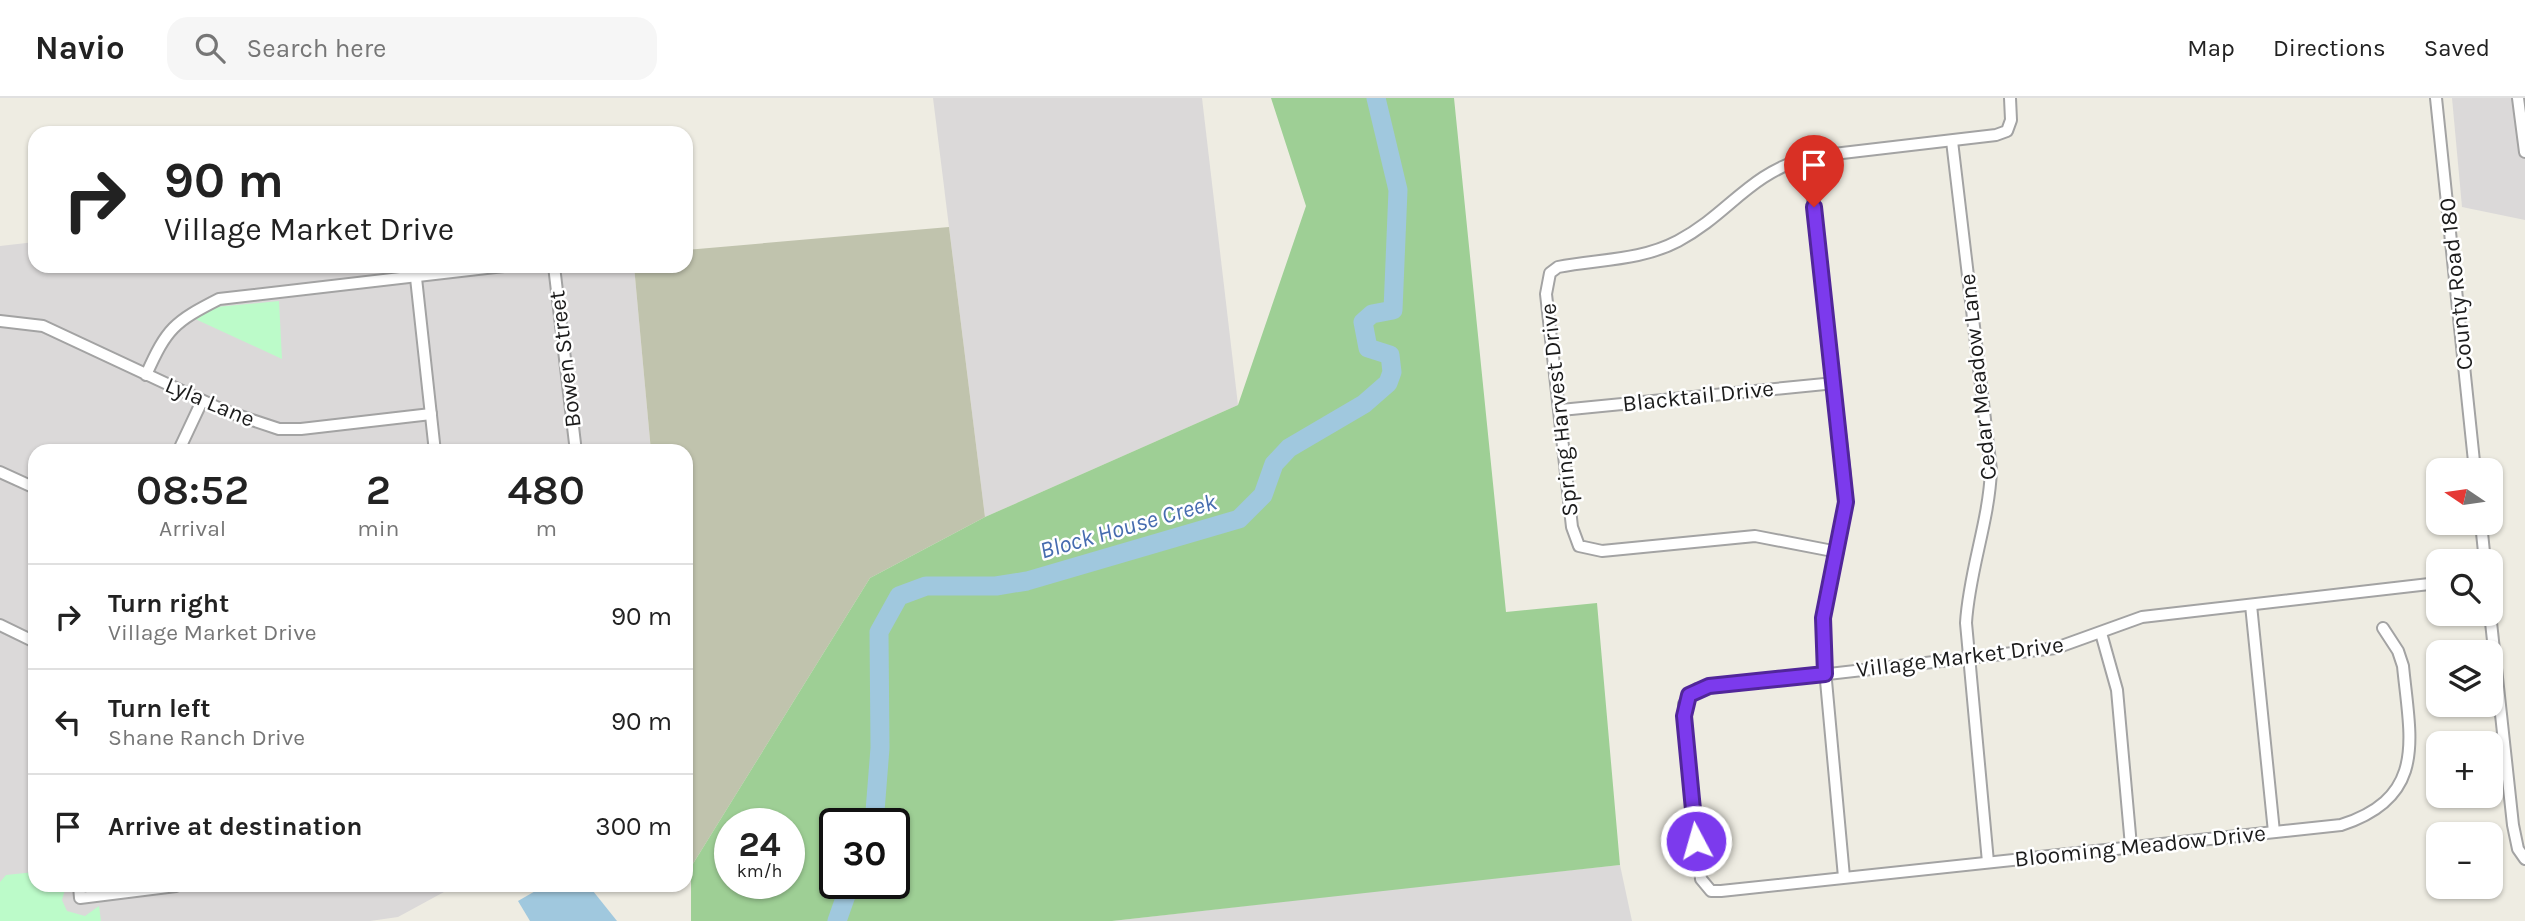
<!DOCTYPE html>
<meta charset="utf-8">
<style>
:root{--surface:#fff;--page:#f6f6f6;--text:#222;--muted:#767676;--line:#e0e0e0}
body{margin:0;font-family:Karla,sans-serif;background:var(--page);color:var(--text);height:100vh;display:flex;flex-direction:column;font-size:26px;white-space:nowrap}
*{box-sizing:border-box;margin:0}
p{font-size:23px;color:var(--muted)}
.icon{flex:none;width:38px;height:38px;fill:none;stroke:currentColor;stroke-width:2;stroke-linecap:round;stroke-linejoin:round}
.map{position:relative;flex:1;overflow:hidden}
.panel{position:absolute;left:28px;top:346px;width:665px;height:448px;display:flex;flex-direction:column;background:var(--surface);border-radius:21px;box-shadow:0 2px 5px #0004}
.panel>*{flex:none}
.top-card{position:absolute;left:28px;top:28px;width:665px;height:147px;border-radius:21px;box-shadow:0 2px 5px #0004;background:#fff;color:var(--text);overflow:hidden}
.needle{width:46px;rotate:283deg}
.controls{position:absolute;left:2426px;top:360px;display:grid;gap:14px}
.controls a{display:grid;place-items:center;width:77px;height:77px;border-radius:14px;background:var(--surface);box-shadow:0 2px 5px #0004;font-size:35px}
.speed{position:absolute;left:714px;top:710px;display:flex;gap:14px;font-size:35px;font-weight:700;text-align:center}
.speed>*{display:grid;place-content:center;width:91px;height:91px;border-radius:50%;background:var(--surface);box-shadow:0 2px 5px #0004;line-height:1}
.speed small{font-size:18px;font-weight:400}
.speed .limit{border:4px solid #111;border-radius:10px;background:#fff;color:#111}
.pin{position:absolute;display:grid;place-items:center;width:60px;height:60px;color:#fff;margin:-72px -30px;border-radius:50% 50% 50% 0;rotate:-45deg;box-shadow:0 0 7px #0007}
.pin .icon{rotate:45deg}
.me{position:absolute;width:77px;margin:-38px;rotate:354deg;stroke-linejoin:round;filter:drop-shadow(0 0 5px #0008)}
.turn{display:flex;align-items:center;gap:24px;height:147px;padding:0 21px;font-size:32px}
.turn .icon{width:91px;height:91px;stroke-width:2.5}
.turn b{display:block;font-size:49px;line-height:60px}
.eta{display:flex;justify-content:space-evenly;align-items:center;height:119px;text-align:center}
.eta b{font-size:42px;font-weight:600;line-height:49px}
ul{padding:0;list-style:none}
li{display:flex;align-items:center;gap:21px;height:105px;padding:0 21px;border-top:2px solid var(--line)}
li div{flex:1}
li b{display:block;font-size:26px}
li em{font-style:normal}
header{display:flex;align-items:center;gap:42px;box-sizing:border-box;height:98px;padding:0 35px;background:var(--surface);border-bottom:2px solid var(--line)}
header strong{font-size:33px}
nav{display:flex;gap:38px;margin-inline-start:auto;font-size:24px}
.search{width:490px;height:63px;background:var(--page);display:flex;align-items:center;gap:18px;box-sizing:border-box;padding:0 24px;border-radius:21px;color:var(--muted);font-size:26px}
.map>svg:first-child{display:block}
</style>
<header>
<strong>Navio</strong>
<div class="search"><svg class="icon" aria-label="search" viewBox="0 0 24 24"><circle cx="10" cy="10" r="6"/><path d="M15 15l6 6"/></svg>Search here</div>
<nav><a>Map</a><a>Directions</a><a>Saved</a></nav>
</header>
<div class="map">
<svg width="2525" height="823" viewBox="0 0 2525 823">
<rect width="100%" height="100%" fill="#eeece2"/>
<g fill="#dbd9d9">
<path d="M933,0H1202L1238,307L985,419Z"/>
<path d="M2452,0H2525V122L2462,109Z"/>
<path d="M35,144V168H634L651,353L35,354V788H455L398,819L370,823H0V148Z"/>
<path d="M1620,767L1632,823H1112L1391,791Z"/>
</g>
<path fill="#c0c3ad" d="M949,129L985,419L870,480L691,769L686,718V354L651,353L634,168H686V152Z"/>
<path fill="#9ecf95" fill-rule="evenodd" d="M1271,0H1454L1506,514L1597,505L1620,767L1112,823H691V769L870,480L985,419L1238,307L1306,108ZM730,726H789V786H730ZM894,726V786H835V726Z"/>
<g fill="#bcfbc9">
<path d="M279,203L282,261L193,220L216,209Z"/>
<path d="M35,774V788H66L62,802L67,813L85,818L99,808L101,823H0V784L6,777Z"/>
</g>
<path fill="#a0c8de" d="M544,788H589L617,823H530L518,803Z"/>
<g fill="none" stroke-linecap="round" stroke-linejoin="round">
<g stroke="#a0c8de" stroke-width="19">
<path d="M874,726L880,650L879,534L899,498L926,488H996L1027,483L1239,421L1263,397L1274,366L1289,350L1364,306L1388,285L1392,274L1390,257L1368,250L1363,224L1372,216L1393,212L1398,92L1376,0"/>
<path d="M837,823L850,786"/>
</g>
<defs>
<g id="minor">
<path d="M2436,0L2475,373"/>
<path d="M2518,0L2525,54"/>
<path d="M1952,43L1991,372C1989,424 1969,473 1966,525L1988,764"/>
<path d="M1808,59L1845,378C1848,434 1825,484 1822,539L1844,779"/>
<path d="M554,168L576,354"/>
<path d="M416,180L435,354"/>
<path d="M0,223L43,228L225,313L279,331H301L431,316"/>
<path d="M146,277C167,230 174,224 219,201L504,168"/>
<path d="M1561,312L1835,285"/>
<path d="M178,354L202,303"/>
<path d="M0,374L35,390"/>
<path d="M2481,425L2485,464"/>
<path d="M1838,454L1755,438L1602,453L1579,448L1572,429L1546,196L1550,175L1558,169C1599,161 1640,163 1678,143C1730,115 1747,77 1808,59L1996,37L2007,33L2011,22L2010,0"/>
<path d="M2251,507L2274,734"/>
<path d="M2490,515L2513,727L2518,751L2525,761"/>
<path d="M0,527L35,544"/>
<path d="M2383,530L2398,553L2403,568C2410,640 2428,699 2341,727L1721,793H1711L1701,781L1684,618V606L1697,591L2056,550L2142,519L2438,485"/>
<path d="M2101,535L2117,592L2131,748"/>
<path d="M79,788L80,800L176,788"/>
</g>
</defs>
<use href="#minor" stroke="#a3a3a3" stroke-width="14"/>
<use href="#minor" stroke="#fff" stroke-width="10"/>
</g>
<g fill="none" stroke-linecap="round" stroke-linejoin="round">
<defs>
<path id="route" d="M1696,743L1684,618L1689,597L1709,588L1825,576L1823,520L1846,404L1814,109"/>
</defs>
<use href="#route" stroke="#51269a" stroke-width="18"/>
<use href="#route" stroke="#7c3aed" stroke-width="12"/>
</g>
<g text-anchor="middle" dominant-baseline="central" stroke-width="5" stroke-linejoin="round" paint-order="stroke">
<g font-size="23" fill="#1c1c1c" stroke="#fff">
<text transform="translate(2456 186) rotate(-96)">County Road 180</text>
<text transform="translate(565 261) rotate(-97)">Bowen Street</text>
<text transform="translate(1978 279) rotate(-96)">Cedar Meadow Lane</text>
<text transform="translate(1698 298) rotate(-6)">Blacktail Drive</text>
<text transform="translate(210 304) rotate(23)">Lyla Lane</text>
<text transform="translate(1559 312) rotate(-96)">Spring Harvest Drive</text>
<text transform="translate(1960 559) rotate(-7)">Village Market Drive</text>
<text transform="translate(2140 748) rotate(-6)">Blooming Meadow Drive</text>
</g>
<g font-size="24" font-style="italic" fill="#466caf" stroke="#fff">
<text transform="translate(1128 428) rotate(-16)">Block House Creek</text>
</g>
</g>
</svg>
<div class="controls">
<a><svg class="needle" viewBox="-14 -14 28 28"><path d="M0-13l5 13h-10z" fill="#e53935"/><path d="M0 13l5-13h-10z" fill="#767676"/></svg></a>
<a><svg class="icon" aria-label="search" viewBox="0 0 24 24"><circle cx="10" cy="10" r="6"/><path d="M15 15l6 6"/></svg></a>
<a><svg class="icon" aria-label="layers" viewBox="0 0 24 24"><path d="M12 4l9 5-9 5-9-5zM3 14l9 5 9-5"/></svg></a>
<a>+</a>
<a>−</a>
</div>
<div class="speed"><div>24<small>km/h</small></div><div class="limit">30</div></div>
<div class="pin" style="left:1814px;top:109px;background:#d93025"><svg class="icon" aria-label="arrive" viewBox="0 0 24 24"><path d="M6 21V4h12l-3 4 3 4H6"/></svg></div>
<svg class="me" style="left:1696px;top:743px" viewBox="-20 -20 40 40"><circle r="17" fill="#7c3aed" stroke="#fff" stroke-width="3"/><path d="M0-11L8 9 0 5-8 9z" fill="#fff"/></svg>
<div class="top-card">
<div class="turn"><svg class="icon" aria-label="right" viewBox="0 0 24 24"><path d="M7 20v-9h11M14 6l5 5-5 5"/></svg><div><b>90 m</b>Village Market Drive</div></div>
</div>
<section class="panel">
<div class="eta">
<div><b>08:52</b><p>Arrival</p></div>
<div><b>2</b><p>min</p></div>
<div><b>480</b><p>m</p></div>
</div>
<ul>
<li><svg class="icon" aria-label="right" viewBox="0 0 24 24"><path d="M7 20v-9h11M14 6l5 5-5 5"/></svg><div><b>Turn right</b><p>Village Market Drive</p></div><em>90 m</em></li>
<li><svg class="icon" aria-label="left" viewBox="0 0 24 24"><path d="M17 20v-9H6M10 6l-5 5 5 5"/></svg><div><b>Turn left</b><p>Shane Ranch Drive</p></div><em>90 m</em></li>
<li><svg class="icon" aria-label="arrive" viewBox="0 0 24 24"><path d="M6 21V4h12l-3 4 3 4H6"/></svg><div><b>Arrive at destination</b></div><em>300 m</em></li>
</ul>
</section>
</div>
